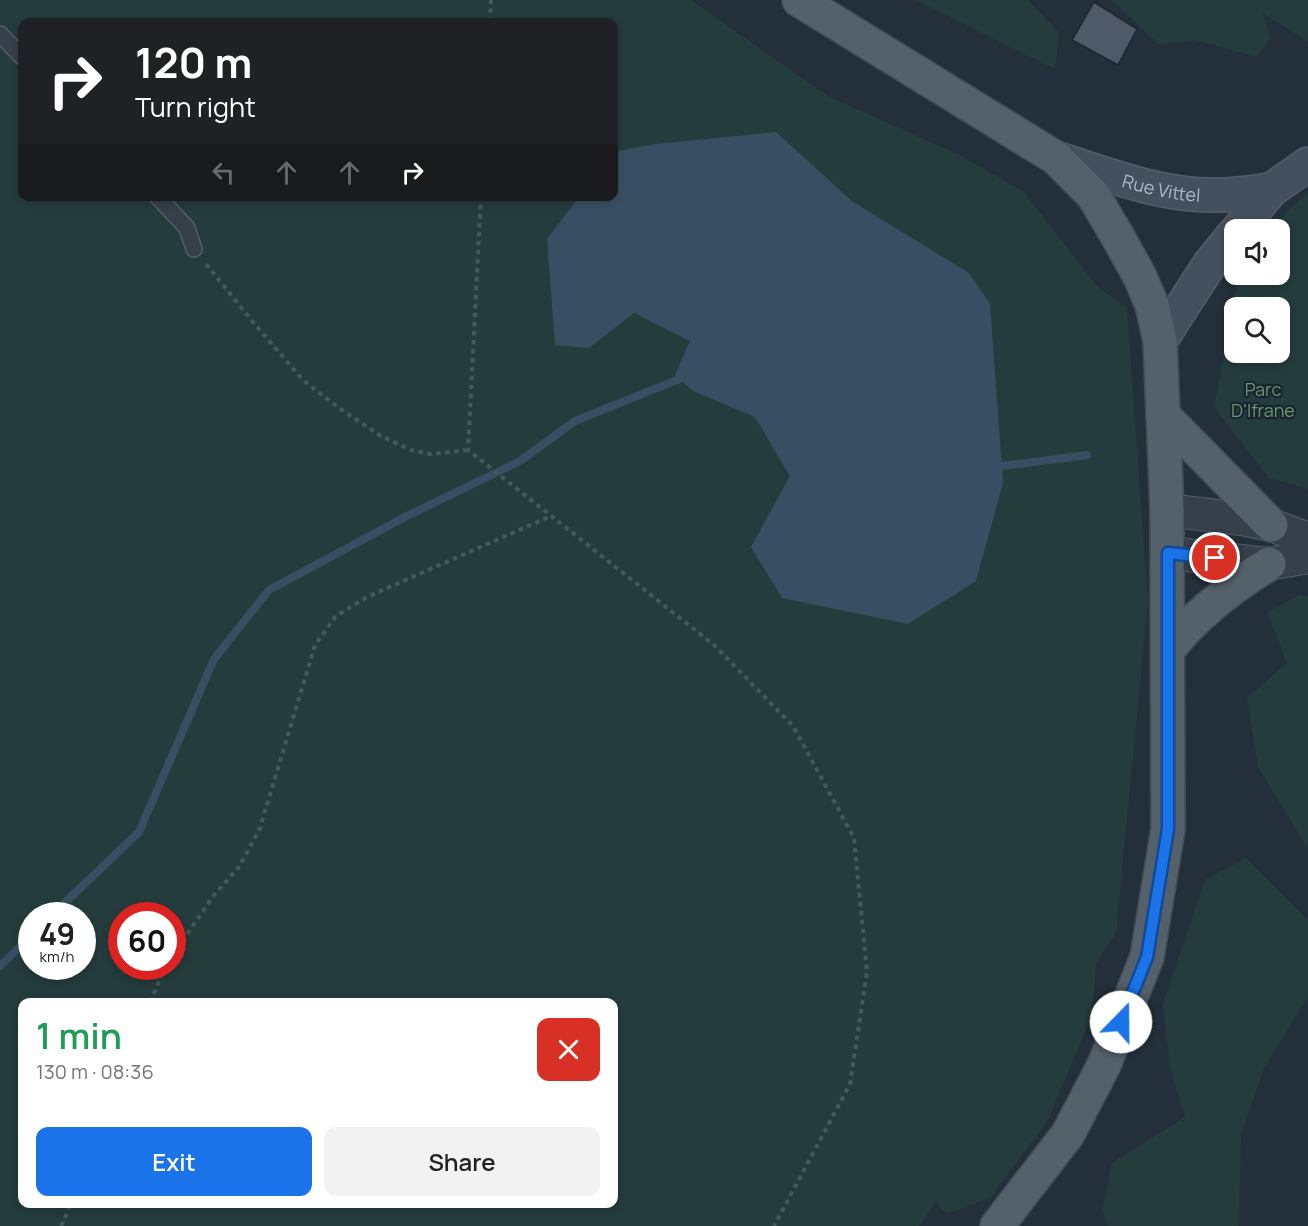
<!DOCTYPE html>
<meta charset="utf-8">
<style>
:root{--surface:#fff;--page:#f2f2f2;--text:#202124;--muted:#757577;--accent:#1a73e8}
body{margin:0;font-family:Manrope,sans-serif;background:var(--page);color:var(--text);height:100vh;display:flex;flex-direction:column;font-size:22px;white-space:nowrap}
*{box-sizing:border-box;margin:0}
p{font-size:20px;color:var(--muted)}
.icon{flex:none;width:33px;height:33px;fill:none;stroke:currentColor;stroke-width:2;stroke-linecap:round;stroke-linejoin:round}
.map{position:relative;flex:1;overflow:hidden}
.panel{position:absolute;left:18px;top:998px;width:600px;height:210px;display:flex;flex-direction:column;background:var(--surface);border-radius:12px;box-shadow:0 3px 9px #0003}
.panel>*{flex:none}
.top-card{position:absolute;left:18px;top:18px;width:600px;height:183px;border-radius:12px;box-shadow:0 3px 9px #0003;background:#202124;color:#fff;overflow:hidden}
.fabs{position:absolute;left:1224px;top:219px;display:grid;gap:12px}
.fabs a{display:grid;place-items:center;width:66px;height:66px;border-radius:12px;background:var(--surface);box-shadow:0 3px 9px #0003;font-size:30px}
.speed{position:absolute;left:18px;top:902px;display:flex;gap:12px;font-size:30px;font-weight:700;text-align:center}
.speed>*{display:grid;place-content:center;width:78px;height:78px;border-radius:50%;background:var(--surface);box-shadow:0 3px 9px #0003;line-height:1}
.speed small{font-size:15px;font-weight:400}
.speed .limit{border:9px solid #d22;background:#fff;color:#111}
.pin{position:absolute;display:grid;place-items:center;width:51px;height:51px;color:#fff;margin:-26px;border:3px solid #fff;border-radius:50%;box-shadow:0 2px 6px #0007}
.me{position:absolute;width:66px;margin:-33px;rotate:22deg;stroke-linejoin:round;filter:drop-shadow(0 0 4px #0008)}
.turn{display:flex;align-items:center;gap:21px;height:126px;padding:0 18px;font-size:27px}
.turn .icon{width:78px;height:78px;stroke-width:2.5}
.turn b{display:block;font-size:42px;line-height:51px}
.lanes{display:flex;align-items:center;height:57px;padding:0 18px;background:#0003;justify-content:center;gap:30px;direction:ltr}
.lanes .off{opacity:.35}
.round{display:grid;place-items:center;flex:none;width:63px;height:63px;border-radius:12px;background:var(--page)}
.head{display:flex;align-items:center;justify-content:space-between;height:102px;padding:0 18px}
h1{font-size:36px;font-weight:600;line-height:45px;color:#1e9e55}
.primary-button{display:flex;gap:12px;margin-top:auto;padding:12px 18px}
.primary-button a{flex:1;height:69px;border-radius:12px;background:var(--accent);color:#fff;font-size:24px;font-weight:600;line-height:69px;text-align:center}
.primary-button a+a{background:var(--page);color:var(--text)}
.map>svg:first-child{display:block}
</style>
<div class="map">
<svg width="1308" height="1226" viewBox="0 0 1308 1226">
<rect width="100%" height="100%" fill="#232f3a"/>
<g fill="#253c3c" fill-rule="evenodd">
<path d="M0,0H691L826,95L957,154L1023,191L1094,282L1096,286L1127,308L1148,601L1116,933L1096,963L1093,1013L1047,1122L990,1198L946,1214L936,1202L919,1226H0ZM22,22H614V196H22ZM32,915H82V966H32ZM122,915H172V966H122ZM22,1002H614V1203H22Z"/>
<path d="M916,0H1028L1059,33L1055,69Z"/>
<path d="M1112,0H1308V41L1262,13L1271,38L1257,57L1195,40L1158,44Z"/>
<path d="M1308,193V489L1269,478L1214,407L1237,286L1245,275L1280,274V230L1274,229L1286,212ZM1234,308H1280V352H1234Z"/>
<path d="M1299,595L1308,596V849L1258,767L1247,698L1287,663L1267,612Z"/>
<path d="M1246,858L1308,920V997L1264,1068L1241,1134L1239,1226H1108L1102,1211L1112,1163L1185,1117L1170,1069L1163,1004L1205,880Z"/>
</g>
<path fill="#384f63" d="M776,132L853,202L969,273L990,304L1003,483L976,581L908,624L782,598L751,547L790,476L755,417L693,391L675,375L690,341L634,313L589,348L555,345L547,239L579,197L614,196V152L655,144Z"/>
<g fill="none" stroke-linecap="round" stroke-linejoin="round">
<g stroke="#384f63" stroke-width="8">
<path d="M994,467L1087,455"/>
<path d="M52,915L139,832L214,659L269,590L405,517L520,461L575,421L687,376"/>
<path d="M0,966L32,935"/>
</g>
</g>
<path fill="#4e5a67" stroke="#1d2731" stroke-width="1.5" d="M1094,2L1137,29L1118,65L1072,40Z"/>
<g fill="none" stroke-linecap="round" stroke-linejoin="round">
<defs>
<g id="lane">
<path d="M0,34L22,57"/>
<path d="M157,196L187,228L194,249"/>
</g>
<g id="street">
<path d="M1167,510L1242,519L1271,525L1308,539"/>
<path d="M1168,553L1269,564L1308,557"/>
</g>
<g id="secondary">
<path id="s1" d="M1056,158C1108,175 1164,197 1219,195C1236,195 1254,192 1271,190"/>
<path d="M1238,230L1271,190L1308,164"/>
<path d="M1160,341L1209,265L1234,234"/>
</g>
<g id="primary">
<path d="M799,0L1056,158L1093,195L1118,237L1140,277L1152,305L1160,341L1167,510L1168,829L1147,957L1104,1065L1068,1134L997,1226"/>
<path d="M1163,415L1271,525"/>
<path d="M1168,650C1195,615 1231,587 1269,564"/>
</g>
</defs>
<use href="#lane" stroke="#545e68" stroke-width="18"/>
<use href="#street" stroke="#545e68" stroke-width="34"/>
<use href="#secondary" stroke="#545e68" stroke-width="36"/>
<use href="#primary" stroke="#424c56" stroke-width="36"/>
<g stroke="#445959" stroke-width="4" stroke-dasharray="4.5 4.5" stroke-linecap="butt">
<path d="M490,22L491,0"/>
<path d="M481,196L468,450L714,645L793,726L854,838L867,972L850,1084L774,1226"/>
<path d="M206,264L257,327L304,381L339,408L381,436L411,450L431,454L468,450"/>
<path d="M172,956L214,895L239,867L260,828L315,645L336,616L367,597L551,516"/>
<path d="M150,1002L166,966"/>
<path d="M61,1226L72,1203"/>
</g>
<use href="#lane" stroke="#36404a" stroke-width="15"/>
<use href="#street" stroke="#36404a" stroke-width="32"/>
<use href="#secondary" stroke="#44505d" stroke-width="33"/>
<use href="#primary" stroke="#54606a" stroke-width="33"/>
</g>
<g fill="none" stroke-linecap="round" stroke-linejoin="round">
<defs>
<path id="route" d="M1121,1022L1147,957L1168,829V553L1215,558"/>
</defs>
<use href="#route" stroke="#114b97" stroke-width="15"/>
<use href="#route" stroke="#1a73e8" stroke-width="10"/>
</g>
<g text-anchor="middle" dominant-baseline="central" stroke-width="4.5" stroke-linejoin="round" paint-order="stroke">
<g font-size="18" fill="#b1bbc6" stroke="#1b252f">
<text stroke="none"><textPath href="#s1" startOffset="110">Rue Vittel</textPath></text>
</g>
<g font-size="18" fill="#69966e" stroke="#1b252f">
<text x="1263" y="389">Parc<tspan x="1263" dy="21">D'Ifrane</tspan></text>
</g>
</g>
</svg>
<div class="fabs">
<a><svg class="icon" aria-label="sound" viewBox="0 0 24 24"><path d="M4 9h4l5-4v14l-5-4H4zM17 9q2 3 0 6"/></svg></a>
<a><svg class="icon" aria-label="search" viewBox="0 0 24 24"><circle cx="10" cy="10" r="6"/><path d="M15 15l6 6"/></svg></a>
</div>
<div class="speed"><div>49<small>km/h</small></div><div class="limit">60</div></div>
<div class="pin" style="left:1215px;top:558px;background:#d93025"><svg class="icon" aria-label="arrive" viewBox="0 0 24 24"><path d="M6 21V4h12l-3 4 3 4H6"/></svg></div>
<svg class="me" style="left:1121px;top:1022px" viewBox="-20 -20 40 40"><circle r="19" fill="#fff"/><path d="M0-13L10 11 0 6-10 11z" fill="#1a73e8"/></svg>
<div class="top-card">
<div class="turn"><svg class="icon" aria-label="right" viewBox="0 0 24 24"><path d="M7 20v-9h11M14 6l5 5-5 5"/></svg><div><b>120 m</b>Turn right</div></div>
<div class="lanes"><svg class="icon off" aria-label="left" viewBox="0 0 24 24"><path d="M17 20v-9H6M10 6l-5 5 5 5"/></svg><svg class="icon off" aria-label="ahead" viewBox="0 0 24 24"><path d="M12 20V5M6 11l6-6 6 6"/></svg><svg class="icon off" aria-label="ahead" viewBox="0 0 24 24"><path d="M12 20V5M6 11l6-6 6 6"/></svg><svg class="icon" aria-label="right" viewBox="0 0 24 24"><path d="M7 20v-9h11M14 6l5 5-5 5"/></svg></div>
</div>
<section class="panel">
<div class="head"><div><h1>1 min</h1><p>130 m · 08:36</p></div><a class="round" style="background:#d93025;color:#fff"><svg class="icon" aria-label="close" viewBox="0 0 24 24"><path d="M6 6l12 12M18 6L6 18"/></svg></a></div>
<div class="primary-button"><a>Exit</a><a>Share</a></div>
</section>
</div>
